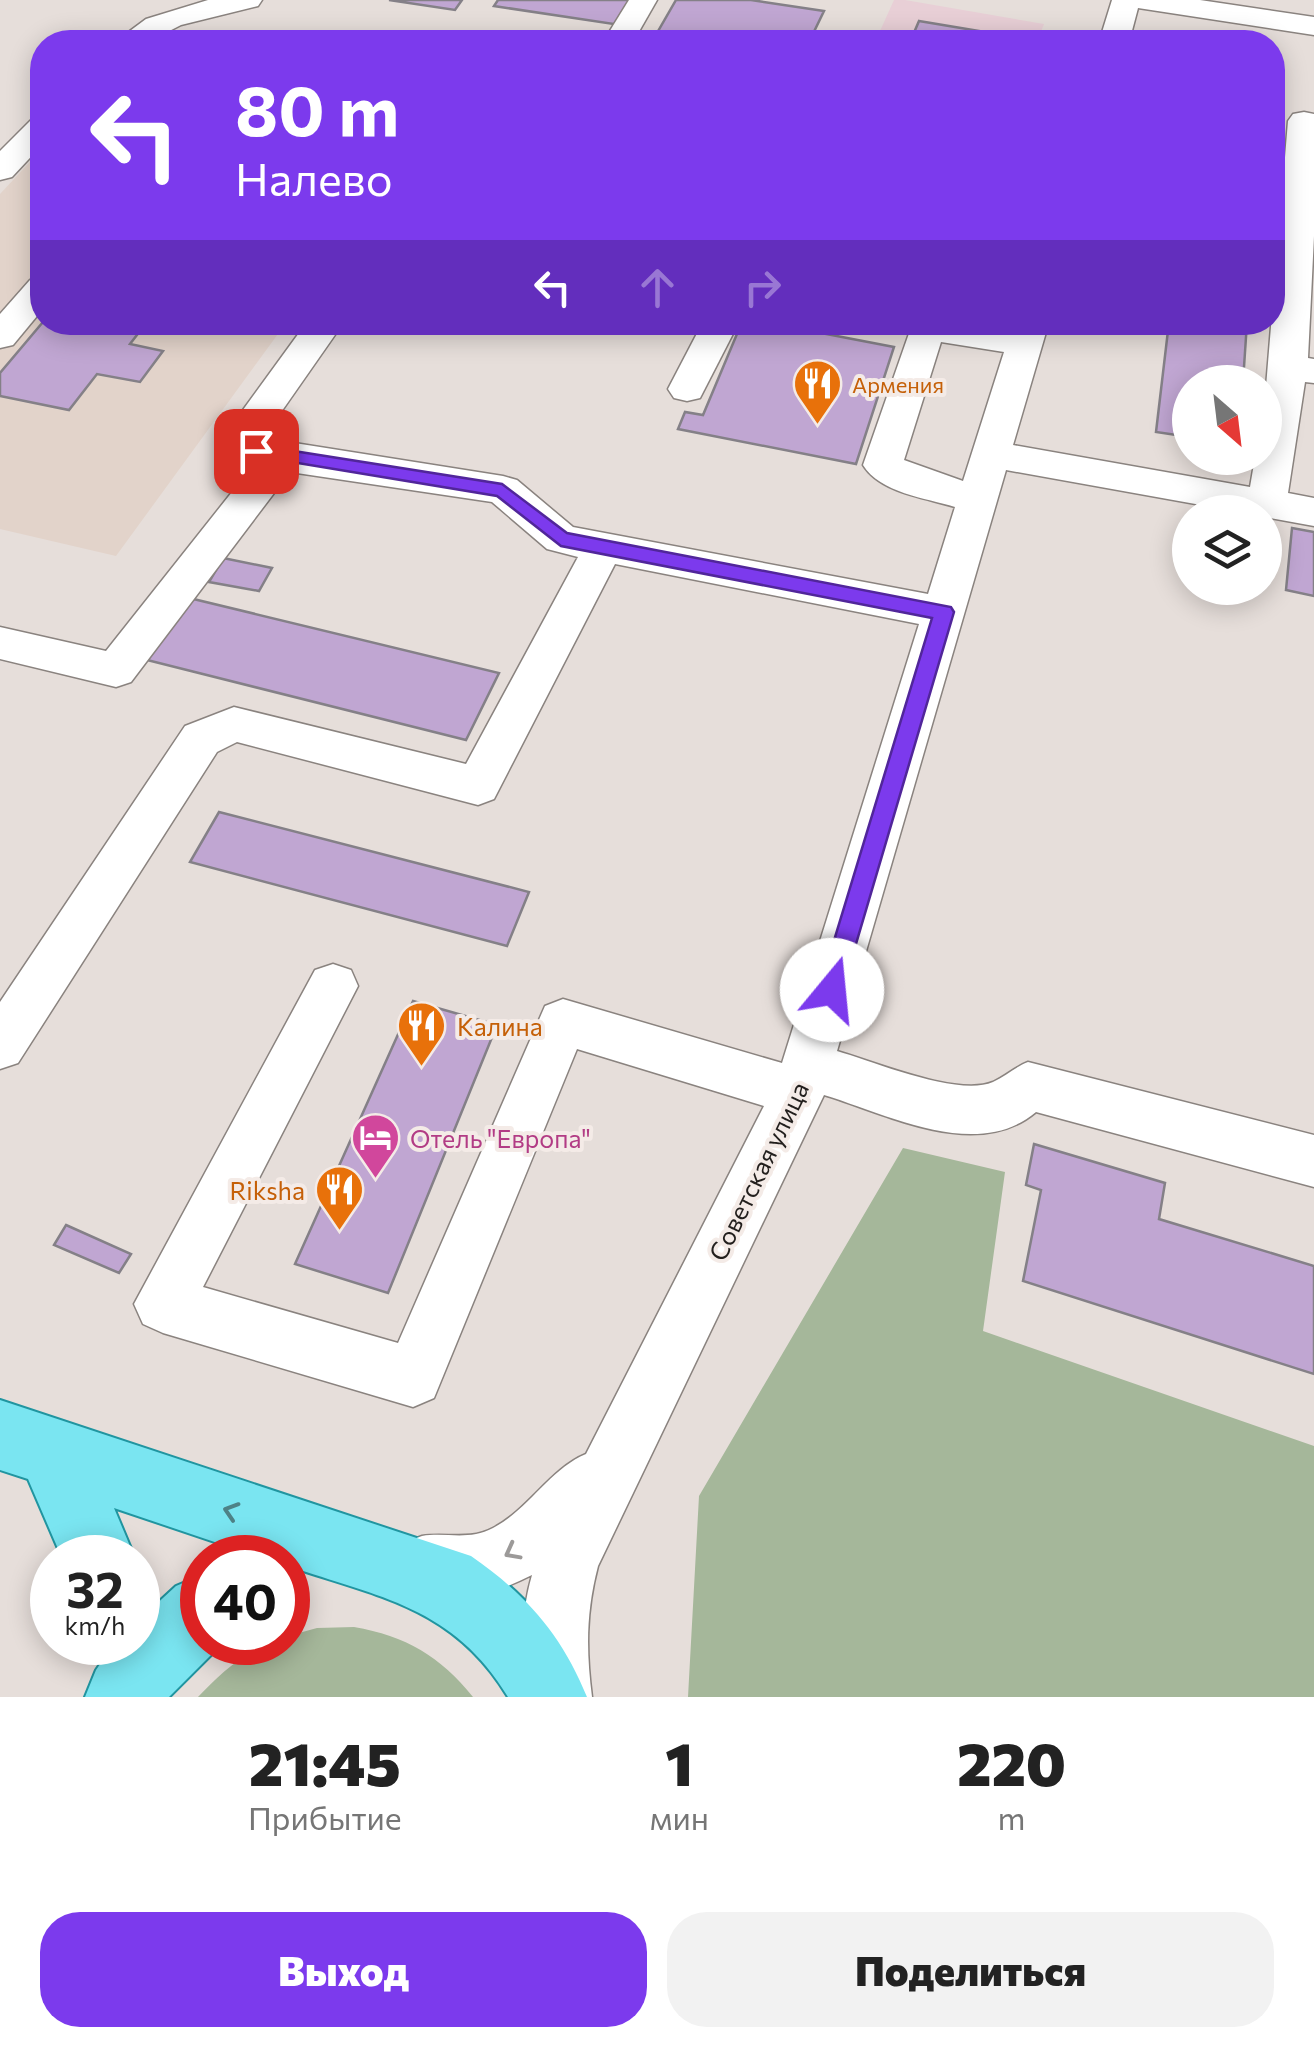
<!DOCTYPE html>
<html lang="ru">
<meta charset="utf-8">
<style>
:root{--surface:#fff;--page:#f2f2f2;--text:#222;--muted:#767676;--accent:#7c3aed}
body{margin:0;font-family:Commissioner,sans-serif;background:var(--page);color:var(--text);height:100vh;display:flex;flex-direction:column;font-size:38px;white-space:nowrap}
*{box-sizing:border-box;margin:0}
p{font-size:32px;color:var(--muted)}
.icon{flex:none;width:55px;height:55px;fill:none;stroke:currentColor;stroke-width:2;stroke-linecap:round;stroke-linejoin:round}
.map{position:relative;height:1697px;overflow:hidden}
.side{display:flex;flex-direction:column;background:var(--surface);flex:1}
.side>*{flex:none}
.top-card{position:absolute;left:30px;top:30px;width:1255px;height:305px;border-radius:40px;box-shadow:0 5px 25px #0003;background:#7c3aed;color:#fff;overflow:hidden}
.needle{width:65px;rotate:152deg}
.fabs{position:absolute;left:1172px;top:365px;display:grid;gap:20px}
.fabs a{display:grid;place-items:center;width:110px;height:110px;border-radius:50%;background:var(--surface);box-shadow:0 5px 25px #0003;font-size:50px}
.speed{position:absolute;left:30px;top:1535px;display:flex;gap:20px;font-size:50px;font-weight:700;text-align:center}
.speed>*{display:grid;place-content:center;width:130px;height:130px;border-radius:50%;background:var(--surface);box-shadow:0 5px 25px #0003;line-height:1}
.speed small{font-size:25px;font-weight:400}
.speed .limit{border:15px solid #d22;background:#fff;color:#111}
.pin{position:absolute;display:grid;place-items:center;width:85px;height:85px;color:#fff;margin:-42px;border-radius:20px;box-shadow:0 5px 15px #0006}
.me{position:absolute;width:110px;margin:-55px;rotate:17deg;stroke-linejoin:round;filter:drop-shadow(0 0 8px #0008)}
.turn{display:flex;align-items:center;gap:35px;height:210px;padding:0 40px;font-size:45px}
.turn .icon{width:130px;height:130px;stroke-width:2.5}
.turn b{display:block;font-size:70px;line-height:85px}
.lanes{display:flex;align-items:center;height:95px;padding:0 40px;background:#0003;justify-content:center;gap:50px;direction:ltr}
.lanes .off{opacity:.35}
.eta{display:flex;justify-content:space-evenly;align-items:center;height:170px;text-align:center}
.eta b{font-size:60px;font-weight:800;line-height:70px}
.action{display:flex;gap:20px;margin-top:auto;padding:20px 40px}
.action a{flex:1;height:115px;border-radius:40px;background:var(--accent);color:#fff;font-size:40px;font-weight:800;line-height:115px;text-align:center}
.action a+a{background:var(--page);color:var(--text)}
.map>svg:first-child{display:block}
</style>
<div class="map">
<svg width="1314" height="1697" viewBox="0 0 1314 1697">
<rect width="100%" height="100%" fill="#e6deda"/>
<path fill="#e8cfd6" d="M894,0H905L1044,24L1037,42H875Z"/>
<path fill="#e2d3ca" d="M42,149V322L286,323L116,556L0,529V194Z"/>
<g fill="#a5b79a">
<path d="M903,1148L1005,1172L983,1331L1314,1446V1697H688L699,1496Z"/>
<path d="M354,1627C406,1636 440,1656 473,1697H198C221,1673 253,1642 288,1642V1636L317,1628Z"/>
</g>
<g fill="#c0a6d2" stroke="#848087" stroke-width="2.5">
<path d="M389,0H462L455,10Z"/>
<path d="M498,0H634L620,25L494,6Z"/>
<path d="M676,0H751L824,11L809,42H718L657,33Z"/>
<path d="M919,21L991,33L988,42H910Z"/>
<path d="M43,322H147L130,344L163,351L140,382L97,374L69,410L0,396V373Z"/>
<path d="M742,322H764L894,347L856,464L678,429L685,412L703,415Z"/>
<path d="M1169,322H1247L1243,382H1190V437L1156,432Z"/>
<path d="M1292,528L1314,532V596L1286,590Z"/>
<path d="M223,558L272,568L259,591L209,582Z"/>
<path d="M181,596L499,673L466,740L139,658Z"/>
<path d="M219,812L529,892L507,946L190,862Z"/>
<path d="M413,1001L497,1025L388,1293L295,1264Z"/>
<path d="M1034,1144L1165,1183L1159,1219L1314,1266V1374L1023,1281L1041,1190L1026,1185Z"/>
<path d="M66,1225L131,1254L119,1273L54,1245Z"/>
</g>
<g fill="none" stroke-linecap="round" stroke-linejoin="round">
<defs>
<g id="minor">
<path d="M208,0H262L258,6L181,25L148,42H115L146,19Z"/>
<path d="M629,0H657L633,42H603Z"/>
<path d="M1112,0H1200L1314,17V35L1138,8L1129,42H1099Z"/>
<path d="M1304,112L1314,114V236L1308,358L1314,359V383L1305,382L1288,493L1314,498V526L1265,517V512H1240L1006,470L837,1051C875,1062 958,1097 993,1082C1006,1076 1015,1067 1028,1062L1314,1135V1187L1036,1112C977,1162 887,1114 824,1095L598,1566C586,1612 586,1650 592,1697H526C521,1654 520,1617 532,1575C488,1597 447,1610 400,1590L390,1568L400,1546C406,1543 415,1538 422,1536C446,1532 469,1541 493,1528C529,1509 550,1469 586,1454L764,1106L577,1049L434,1398L413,1407L163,1333L143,1324L134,1304L315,970L333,964L351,970L358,986L203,1287L398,1343L545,1006L563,999L782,1063L919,624L615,564L494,799L478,805L237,742L217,752L18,1063L0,1069V1002L185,726L234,707L466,764L578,557L547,549L492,502L290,472L131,682L116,687L0,659V627L106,651L255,463L231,455L224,436L307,322H344L263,438L503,476L517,480L573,527L928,594L955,507C926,498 880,493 863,465L913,322H959L1010,330L1013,322H1049L1013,445L1250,487L1255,458H1265V399L1288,121L1293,114ZM941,342L1004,352L963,481L904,460Z"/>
<path d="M42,118V145L12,177L0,180V151L31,120Z"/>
<path d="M42,277V310L13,345L0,348V314L30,280Z"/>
<path d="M703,322H739L700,398L687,401L674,398L668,389Z"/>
</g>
<g id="major">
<path d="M0,1400L471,1556C526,1594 562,1635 587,1697H508C454,1607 379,1597 288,1566V1558H262L114,1508L135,1558H62L28,1479L0,1470Z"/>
<path d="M202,1575V1642H224L169,1697H85L96,1670L115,1642H138V1621L176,1586Z"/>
</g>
</defs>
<use href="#minor" stroke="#8a837f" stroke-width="3"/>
<use href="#major" stroke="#2195a0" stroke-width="4"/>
<use href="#minor" fill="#fff" fill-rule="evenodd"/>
<use href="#major" fill="#7ae5f1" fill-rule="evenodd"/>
</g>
<defs><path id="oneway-chevron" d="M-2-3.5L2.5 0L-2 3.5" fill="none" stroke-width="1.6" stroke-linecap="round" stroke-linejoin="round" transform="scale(2.5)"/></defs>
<use stroke="#4e8287" href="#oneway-chevron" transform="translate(231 1511) rotate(-162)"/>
<use stroke="#9c9a99" href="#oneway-chevron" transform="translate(512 1552) rotate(152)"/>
<path fill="#7c3aed" stroke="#51269a" stroke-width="2.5" d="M256,445L502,484L567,533L951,607L954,612L840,998L832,1001L823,998L819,990L932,618L561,546L497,496L249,455V447Z"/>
<defs>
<symbol id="restaurant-pin" viewBox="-11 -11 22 30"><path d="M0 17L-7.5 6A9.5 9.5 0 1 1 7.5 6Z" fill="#e8710a" stroke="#f4ebe7"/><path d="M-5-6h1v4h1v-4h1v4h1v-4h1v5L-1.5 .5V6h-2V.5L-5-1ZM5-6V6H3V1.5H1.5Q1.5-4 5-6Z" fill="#fff"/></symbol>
<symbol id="hotel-pin" viewBox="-11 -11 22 30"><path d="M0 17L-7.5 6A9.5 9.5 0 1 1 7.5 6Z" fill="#d1479c" stroke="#f4ebe7"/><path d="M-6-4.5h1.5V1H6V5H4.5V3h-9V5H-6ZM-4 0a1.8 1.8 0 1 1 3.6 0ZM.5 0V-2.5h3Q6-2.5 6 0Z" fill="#fff"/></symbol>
</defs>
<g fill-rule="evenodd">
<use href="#restaurant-pin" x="790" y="356" width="55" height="75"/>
<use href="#restaurant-pin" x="394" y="998" width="55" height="75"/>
<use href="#hotel-pin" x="348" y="1110" width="55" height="75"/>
<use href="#restaurant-pin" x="312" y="1162" width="55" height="75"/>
</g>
<g text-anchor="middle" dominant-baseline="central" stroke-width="8" stroke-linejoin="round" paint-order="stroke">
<g font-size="22" fill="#c56008" stroke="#f4ebe7" text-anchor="start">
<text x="852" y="384">Армения</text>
</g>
<g font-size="25" fill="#c56008" stroke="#f4ebe7" text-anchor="start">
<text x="457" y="1026">Калина</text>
<text x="305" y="1190" text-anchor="end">Riksha</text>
</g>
<g font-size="25" fill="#b23c85" stroke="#f4ebe7" text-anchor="start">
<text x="410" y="1138">Отель "Европа"</text>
</g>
<g font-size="25" fill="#221f1d" stroke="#f4ebe7">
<text transform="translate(758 1171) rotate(-64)">Советская улица</text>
</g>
</g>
</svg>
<div class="fabs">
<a><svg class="needle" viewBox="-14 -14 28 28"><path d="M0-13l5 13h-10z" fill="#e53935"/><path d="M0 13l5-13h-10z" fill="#767676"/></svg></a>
<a><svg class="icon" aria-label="layers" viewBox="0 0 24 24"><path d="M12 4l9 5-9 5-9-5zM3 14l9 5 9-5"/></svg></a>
</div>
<div class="speed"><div>32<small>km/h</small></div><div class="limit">40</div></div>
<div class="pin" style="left:256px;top:451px;background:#d93025"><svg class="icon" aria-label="arrive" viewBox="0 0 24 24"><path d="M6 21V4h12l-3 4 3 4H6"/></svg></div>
<svg class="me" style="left:832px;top:990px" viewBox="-20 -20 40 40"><circle r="19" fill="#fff"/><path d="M0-13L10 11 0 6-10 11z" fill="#7c3aed"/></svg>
<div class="top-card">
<div class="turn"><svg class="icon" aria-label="left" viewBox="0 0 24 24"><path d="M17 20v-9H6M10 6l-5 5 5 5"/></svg><div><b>80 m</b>Налево</div></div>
<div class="lanes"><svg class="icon" aria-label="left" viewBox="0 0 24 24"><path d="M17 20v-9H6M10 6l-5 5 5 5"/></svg><svg class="icon off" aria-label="ahead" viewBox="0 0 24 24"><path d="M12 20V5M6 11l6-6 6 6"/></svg><svg class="icon off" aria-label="right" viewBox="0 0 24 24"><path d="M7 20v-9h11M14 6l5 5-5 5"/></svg></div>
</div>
</div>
<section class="side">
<div class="eta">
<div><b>21:45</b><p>Прибытие</p></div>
<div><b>1</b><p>мин</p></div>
<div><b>220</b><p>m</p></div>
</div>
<div class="action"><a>Выход</a><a>Поделиться</a></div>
</section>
